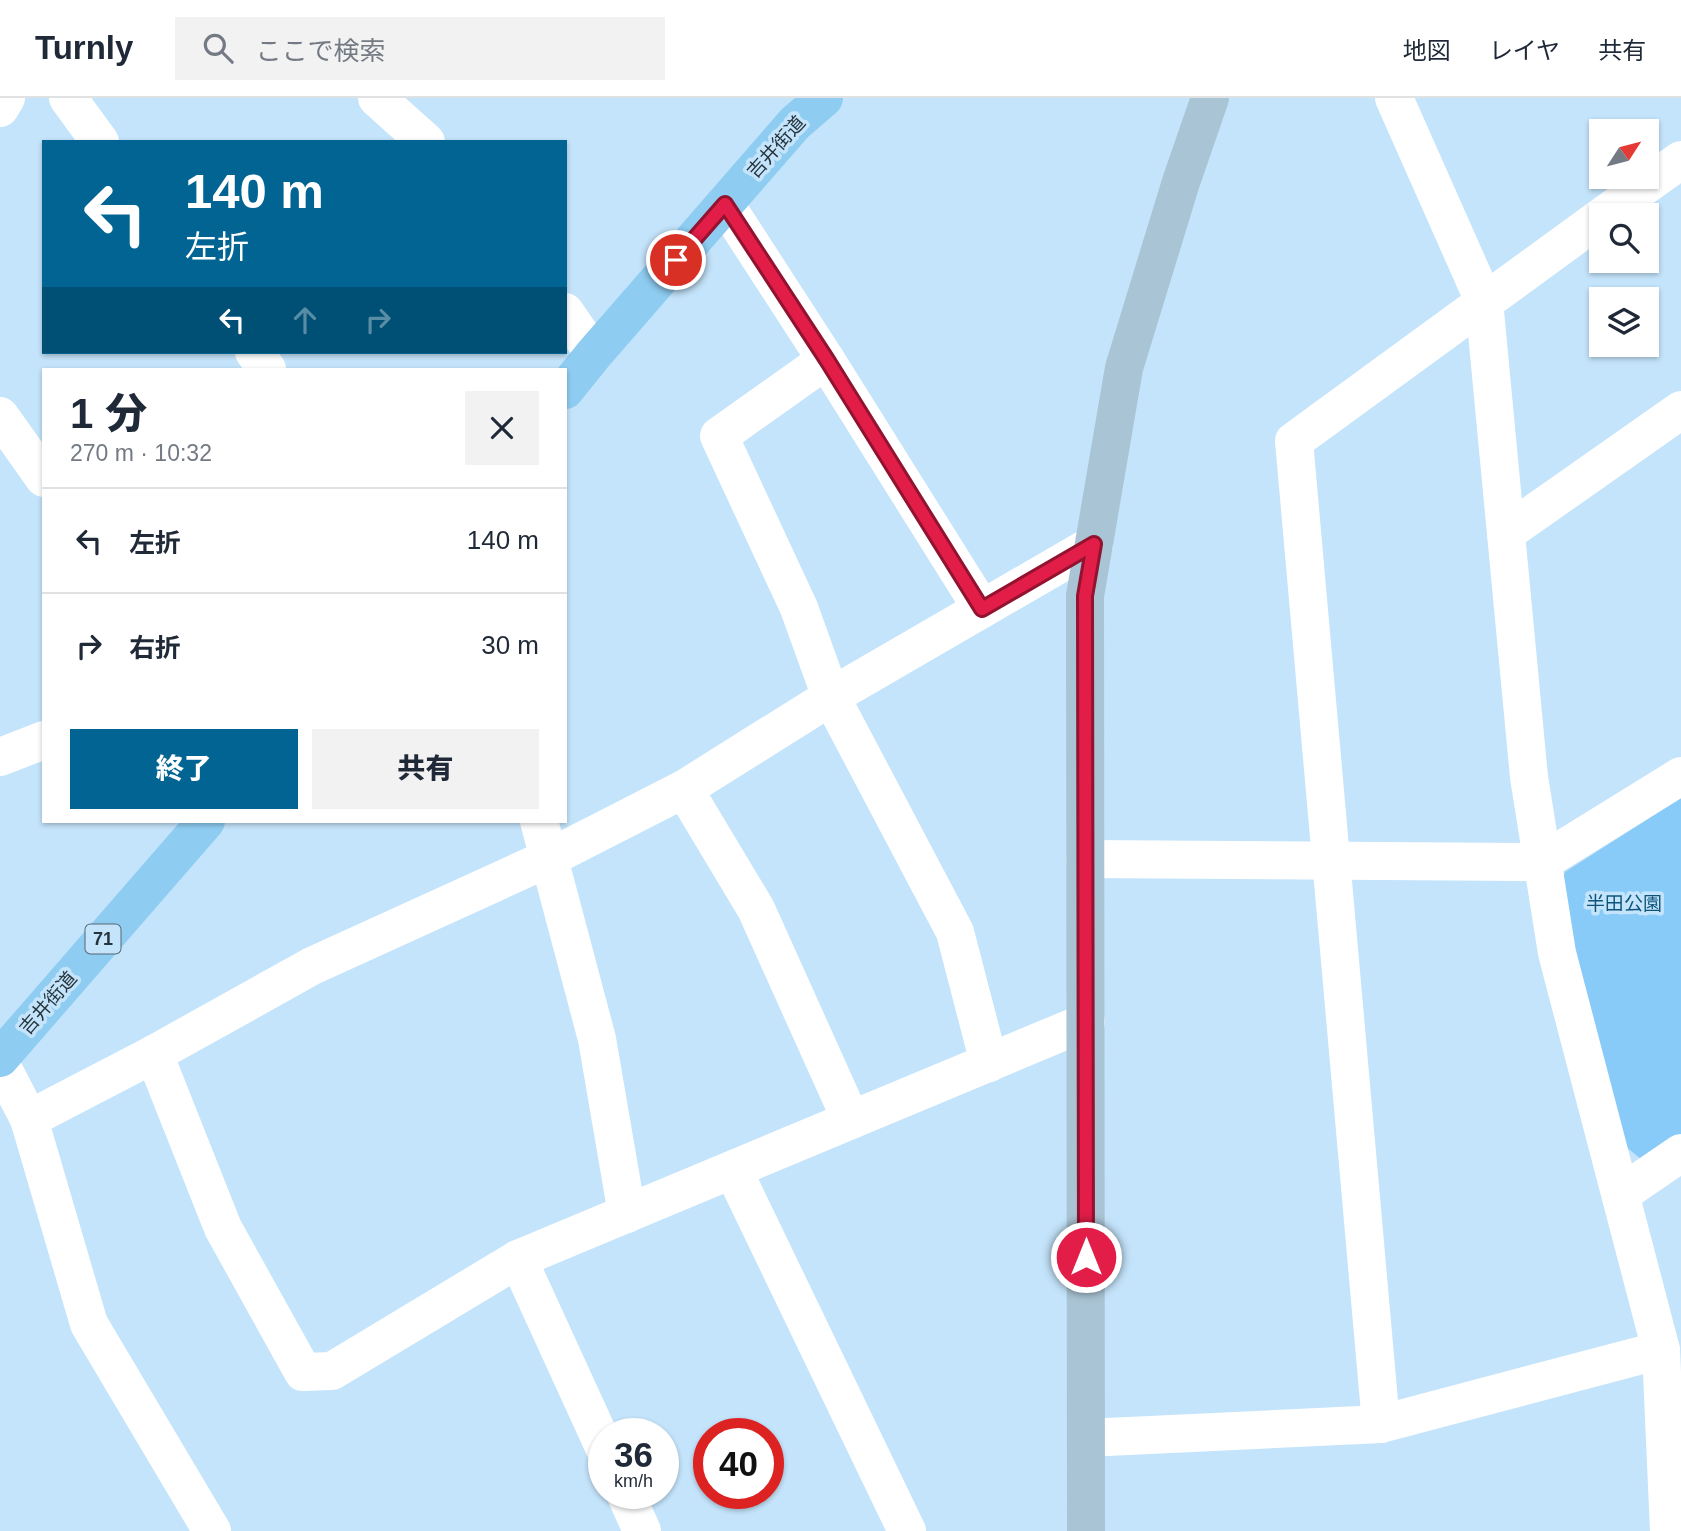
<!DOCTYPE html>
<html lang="ja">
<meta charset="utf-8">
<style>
:root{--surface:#fff;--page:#f2f2f3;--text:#1f2937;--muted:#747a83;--line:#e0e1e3;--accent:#016493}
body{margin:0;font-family:Helvetica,"Noto Sans JP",sans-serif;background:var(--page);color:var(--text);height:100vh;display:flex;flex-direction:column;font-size:26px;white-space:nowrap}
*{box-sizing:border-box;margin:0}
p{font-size:23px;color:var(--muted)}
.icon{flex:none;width:38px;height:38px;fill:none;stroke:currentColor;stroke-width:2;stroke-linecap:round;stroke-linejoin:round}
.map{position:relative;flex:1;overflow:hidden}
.sheet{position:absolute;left:42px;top:270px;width:525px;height:455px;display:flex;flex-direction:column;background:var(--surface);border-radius:0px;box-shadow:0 2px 5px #0004}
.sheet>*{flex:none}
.hud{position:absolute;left:42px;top:42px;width:525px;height:214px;border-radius:0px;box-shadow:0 2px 5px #0004;background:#016493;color:#fff;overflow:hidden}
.needle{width:46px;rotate:54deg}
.fabs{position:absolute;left:1589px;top:21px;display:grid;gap:14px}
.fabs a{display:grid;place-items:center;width:70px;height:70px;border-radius:0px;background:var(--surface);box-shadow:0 2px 5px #0004;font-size:35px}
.speed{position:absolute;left:588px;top:1320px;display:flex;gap:14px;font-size:35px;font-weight:700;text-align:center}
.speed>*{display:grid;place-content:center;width:91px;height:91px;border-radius:50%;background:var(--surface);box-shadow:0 2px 5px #0004;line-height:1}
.speed small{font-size:18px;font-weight:400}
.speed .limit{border:10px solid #d22;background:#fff;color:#111}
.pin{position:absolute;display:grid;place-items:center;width:60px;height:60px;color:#fff;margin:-30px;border:4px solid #fff;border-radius:50%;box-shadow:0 2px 7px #0007}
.me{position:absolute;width:77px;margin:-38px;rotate:0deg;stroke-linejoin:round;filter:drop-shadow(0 0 5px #0008)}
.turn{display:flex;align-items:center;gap:24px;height:147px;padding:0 28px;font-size:32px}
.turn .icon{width:91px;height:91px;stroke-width:2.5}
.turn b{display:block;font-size:49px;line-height:60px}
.lanes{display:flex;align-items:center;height:66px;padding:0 28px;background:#0003;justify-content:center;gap:35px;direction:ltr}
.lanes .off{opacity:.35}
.round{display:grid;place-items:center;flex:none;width:74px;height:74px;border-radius:0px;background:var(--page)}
.headline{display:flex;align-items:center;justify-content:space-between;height:119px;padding:0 28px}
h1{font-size:42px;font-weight:800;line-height:52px}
.button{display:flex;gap:14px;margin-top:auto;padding:14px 28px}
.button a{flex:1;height:80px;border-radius:0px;background:var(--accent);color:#fff;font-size:28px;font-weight:800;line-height:80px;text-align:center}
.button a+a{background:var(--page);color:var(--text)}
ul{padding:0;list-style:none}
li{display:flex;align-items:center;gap:21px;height:105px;padding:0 28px;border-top:2px solid var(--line)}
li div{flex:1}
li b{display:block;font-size:26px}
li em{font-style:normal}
header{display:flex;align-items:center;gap:42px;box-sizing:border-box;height:98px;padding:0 35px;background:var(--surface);border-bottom:2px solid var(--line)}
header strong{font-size:33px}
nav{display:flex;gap:38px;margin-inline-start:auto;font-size:24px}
.search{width:490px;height:63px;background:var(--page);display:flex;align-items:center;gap:18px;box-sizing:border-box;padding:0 24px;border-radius:0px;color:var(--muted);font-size:26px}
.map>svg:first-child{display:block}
</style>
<header>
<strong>Turnly</strong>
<div class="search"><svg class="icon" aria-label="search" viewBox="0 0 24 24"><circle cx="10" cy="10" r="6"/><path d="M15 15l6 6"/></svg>ここで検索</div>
<nav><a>地図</a><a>レイヤ</a><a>共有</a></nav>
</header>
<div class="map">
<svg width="1681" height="1433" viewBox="0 0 1681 1433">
<rect width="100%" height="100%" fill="#c4e4fb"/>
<path fill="#89cbf8" d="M1681,700V1037L1643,1063L1624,1047L1560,790L1565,774Z"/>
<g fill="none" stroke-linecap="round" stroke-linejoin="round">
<g stroke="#fff" stroke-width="38">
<path d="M68,0L100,44"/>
<path d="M377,0L426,44"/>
<path d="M1394,0L1484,203L1529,679L1557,855L1661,1252L1669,1433"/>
<path d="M0,10L6,0"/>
<path d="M725,106L826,262L982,511"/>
<path d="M1604,117L1681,62"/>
<path d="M565,214L594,256"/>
<path d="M254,254L267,271"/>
<path d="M826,262L719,338L799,510L831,599L955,834L989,965"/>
<path d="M0,318L44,380"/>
<path d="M1506,435L1681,312"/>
<path d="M0,659L44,642"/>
<path d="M684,691L756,811L851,1022"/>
<path d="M539,723L597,941L627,1116"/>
<path d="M1085,761L1542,764L1681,678"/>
<path d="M154,956L223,1130L303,1274L332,1273L518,1161L1086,924"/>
<path d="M0,965L29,1021L89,1226L212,1433"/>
<path d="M29,1021L154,956L312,868L549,760L684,691L837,595L1094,446"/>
<path d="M733,1072L907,1433"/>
<path d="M1621,1096L1681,1055"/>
<path d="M518,1161L604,1349"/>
<path d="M1381,1326L1294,343L1601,119"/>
<path d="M1086,1340L1381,1326L1661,1252"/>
<path d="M625,1395L642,1433"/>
</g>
<path stroke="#a9c4d4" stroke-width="38" d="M1086,1433L1085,498L1124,270L1181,84L1210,0"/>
<g stroke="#8eccf1" stroke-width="38">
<path d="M565,292L594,256L795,25L824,0"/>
<path d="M0,960L206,723"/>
</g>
</g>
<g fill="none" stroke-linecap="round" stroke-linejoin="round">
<defs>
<path id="route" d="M676,162L725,106L827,262L982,511L1094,446L1085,498L1086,1159"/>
</defs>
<use href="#route" stroke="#92132f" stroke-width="18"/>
<use href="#route" stroke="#e11d48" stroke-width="12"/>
</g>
<g text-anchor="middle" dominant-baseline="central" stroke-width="7" stroke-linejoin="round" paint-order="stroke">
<rect fill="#c4e4fb" stroke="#556875" stroke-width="2" x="85.5" y="826.5" width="35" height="29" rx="5"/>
<g font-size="18" font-weight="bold" fill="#26333b">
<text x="103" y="841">71</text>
</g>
<g font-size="19" fill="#26333b" stroke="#c4e4fb">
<text transform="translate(776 49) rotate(-48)">吉井街道</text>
<text transform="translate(48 905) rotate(-49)">吉井街道</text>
</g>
<g font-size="19" fill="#0e547a" stroke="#c4e4fb">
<text x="1624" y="805">半田公園</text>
</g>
</g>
</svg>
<div class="fabs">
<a><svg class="needle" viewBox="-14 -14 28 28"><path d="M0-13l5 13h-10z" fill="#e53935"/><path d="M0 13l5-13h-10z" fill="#747a83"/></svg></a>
<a><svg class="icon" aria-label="search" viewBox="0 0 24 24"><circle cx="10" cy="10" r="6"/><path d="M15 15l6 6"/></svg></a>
<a><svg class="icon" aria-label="layers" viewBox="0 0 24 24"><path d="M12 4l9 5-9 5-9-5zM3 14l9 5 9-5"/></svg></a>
</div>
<div class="speed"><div>36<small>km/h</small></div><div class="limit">40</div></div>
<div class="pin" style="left:676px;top:162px;background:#d93025"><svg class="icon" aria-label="arrive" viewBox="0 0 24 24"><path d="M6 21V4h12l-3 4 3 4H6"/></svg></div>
<svg class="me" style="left:1086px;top:1159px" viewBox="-20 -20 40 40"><circle r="17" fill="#e11d48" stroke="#fff" stroke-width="3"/><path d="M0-11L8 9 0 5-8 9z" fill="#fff"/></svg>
<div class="hud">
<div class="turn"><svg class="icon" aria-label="left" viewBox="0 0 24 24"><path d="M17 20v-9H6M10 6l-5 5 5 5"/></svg><div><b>140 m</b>左折</div></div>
<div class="lanes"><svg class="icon" aria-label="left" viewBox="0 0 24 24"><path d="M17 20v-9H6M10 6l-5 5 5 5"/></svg><svg class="icon off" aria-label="ahead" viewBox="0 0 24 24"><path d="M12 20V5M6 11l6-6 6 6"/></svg><svg class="icon off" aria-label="right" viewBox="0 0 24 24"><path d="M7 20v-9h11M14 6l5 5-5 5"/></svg></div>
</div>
<section class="sheet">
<div class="headline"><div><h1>1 分</h1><p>270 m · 10:32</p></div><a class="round"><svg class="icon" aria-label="close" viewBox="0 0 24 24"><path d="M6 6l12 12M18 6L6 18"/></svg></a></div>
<ul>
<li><svg class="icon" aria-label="left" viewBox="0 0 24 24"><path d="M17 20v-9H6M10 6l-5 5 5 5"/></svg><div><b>左折</b></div><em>140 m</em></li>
<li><svg class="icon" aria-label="right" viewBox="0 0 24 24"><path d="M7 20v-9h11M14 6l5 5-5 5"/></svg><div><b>右折</b></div><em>30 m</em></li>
</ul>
<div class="button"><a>終了</a><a>共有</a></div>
</section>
</div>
